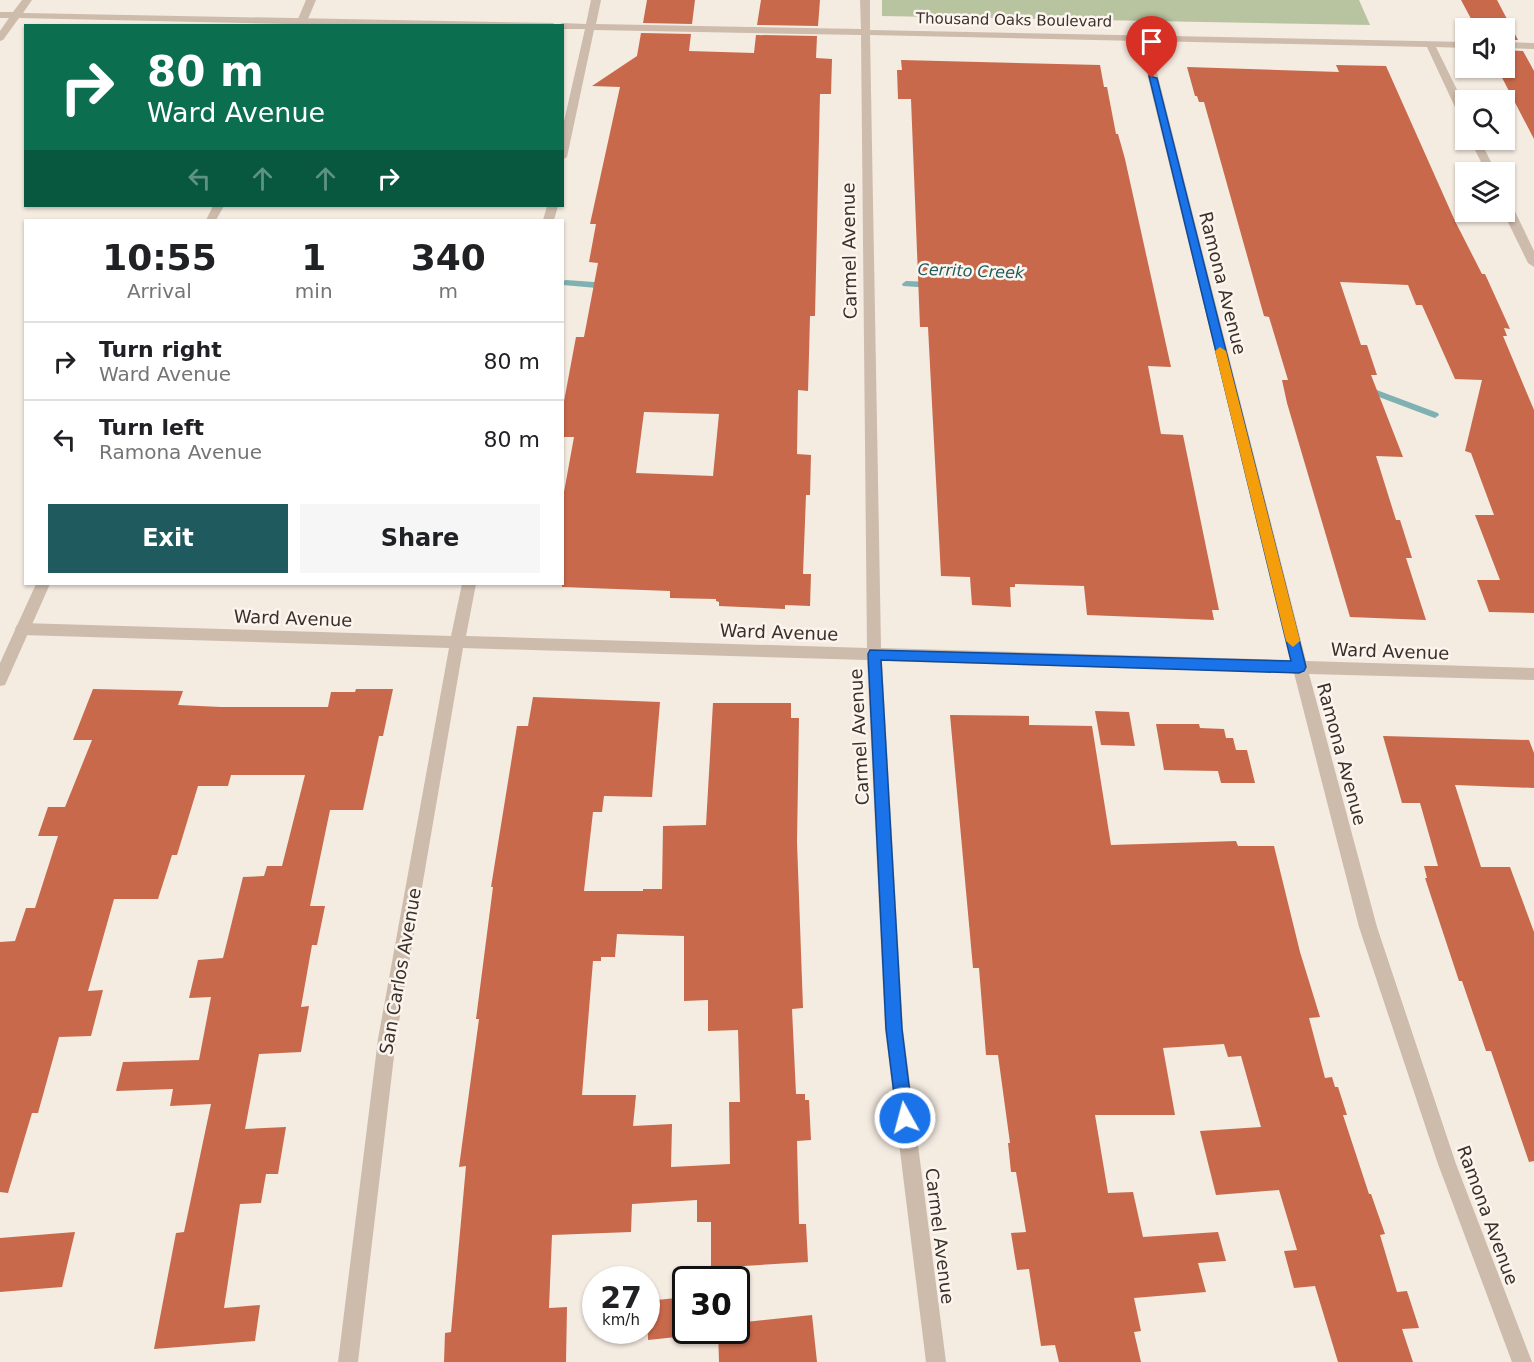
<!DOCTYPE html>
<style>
:root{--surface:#fff;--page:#f6f6f6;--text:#202124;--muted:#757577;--line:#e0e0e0;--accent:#1f5a5e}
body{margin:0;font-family:"DejaVu Sans",sans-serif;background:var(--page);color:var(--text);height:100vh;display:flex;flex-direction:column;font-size:22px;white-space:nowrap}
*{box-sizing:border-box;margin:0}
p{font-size:20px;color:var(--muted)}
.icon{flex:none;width:33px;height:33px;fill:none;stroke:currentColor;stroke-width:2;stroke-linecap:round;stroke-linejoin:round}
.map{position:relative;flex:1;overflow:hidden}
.sheet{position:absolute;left:24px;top:219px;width:540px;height:366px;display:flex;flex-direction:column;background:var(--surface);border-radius:0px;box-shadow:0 2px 4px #0004}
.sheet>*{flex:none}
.hud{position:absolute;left:24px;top:24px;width:540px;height:183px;border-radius:0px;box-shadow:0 2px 4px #0004;background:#0b6e4f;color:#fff;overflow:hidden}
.buttons{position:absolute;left:1455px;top:18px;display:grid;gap:12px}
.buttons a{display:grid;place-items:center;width:60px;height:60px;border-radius:0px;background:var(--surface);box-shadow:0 2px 4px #0004;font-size:30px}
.speed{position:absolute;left:582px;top:1266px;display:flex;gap:12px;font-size:30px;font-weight:700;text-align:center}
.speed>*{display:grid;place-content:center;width:78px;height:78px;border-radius:50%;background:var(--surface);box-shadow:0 2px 4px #0004;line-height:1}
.speed small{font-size:15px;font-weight:400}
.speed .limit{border:3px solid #111;border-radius:9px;background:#fff;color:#111}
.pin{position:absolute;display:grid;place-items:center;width:51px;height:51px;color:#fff;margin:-62px -26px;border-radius:50% 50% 50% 0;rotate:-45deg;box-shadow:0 0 6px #0007}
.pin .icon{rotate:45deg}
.me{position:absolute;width:66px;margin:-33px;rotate:353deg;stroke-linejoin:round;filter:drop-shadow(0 0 4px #0008)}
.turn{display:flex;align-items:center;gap:21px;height:126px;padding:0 24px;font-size:27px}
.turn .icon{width:78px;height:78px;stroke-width:2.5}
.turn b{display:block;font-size:42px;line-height:51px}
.lanes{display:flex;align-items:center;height:57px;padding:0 24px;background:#0003;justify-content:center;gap:30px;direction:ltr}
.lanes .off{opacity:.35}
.eta{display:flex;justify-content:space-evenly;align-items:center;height:102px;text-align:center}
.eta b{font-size:36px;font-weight:600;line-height:42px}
.action{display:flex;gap:12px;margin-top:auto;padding:12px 24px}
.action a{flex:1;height:69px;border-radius:0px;background:var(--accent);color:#fff;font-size:24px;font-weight:600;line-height:69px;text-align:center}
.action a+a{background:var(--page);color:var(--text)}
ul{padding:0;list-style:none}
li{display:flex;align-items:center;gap:18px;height:78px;padding:0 24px;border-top:2px solid var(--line)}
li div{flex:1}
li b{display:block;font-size:22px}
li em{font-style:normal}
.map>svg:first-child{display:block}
</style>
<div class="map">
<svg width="1534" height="1362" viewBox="0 0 1534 1362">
<rect width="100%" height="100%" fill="#f4ebe1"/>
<path fill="#b8c4a0" d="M882,0H1359L1370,25L882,16Z"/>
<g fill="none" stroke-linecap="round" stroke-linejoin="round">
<g fill="#7fb0b2" fill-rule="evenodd">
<path d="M566,280L608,283L612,286L608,289L563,285V281Z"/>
<path d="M906,281L932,282L936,285L932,288L903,286L902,284Z"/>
<path d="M1366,386L1438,413L1439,415L1435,418L1432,417L1363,391V387Z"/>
</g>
</g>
<g fill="#c8694b" fill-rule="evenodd">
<path d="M647,0H695L692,24L643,23Z"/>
<path d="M761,0H820L818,26L757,25Z"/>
<path d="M1461,0H1497L1518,40H1504V28H1476Z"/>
<path d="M641,33L691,34L689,51L754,53L756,35L817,36L816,58L832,59L831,94H820L815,316H810L808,391L798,390L797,454L811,455L810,495H806L803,574H811L810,606L785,605V609L719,606V602L716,601V599L670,598V591L562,587V503L574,437H562V412L576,337H584L598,263L589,262L596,224H590L620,87L592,86L637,56ZM644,412L719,414L713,476L636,473Z"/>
<path d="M1504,50L1523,51L1534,71V139L1497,68H1504Z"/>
<path d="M901,60L1100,65L1104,87H1107L1116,134H1118L1125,159L1171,367L1148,366L1161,434L1183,435L1219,610H1212L1214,620L1087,615L1084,586L1015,584V587H1010L1011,607L972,605L970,577L941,576L928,327H920L911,99H898L897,70H902Z"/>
<path d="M1336,65L1386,66L1455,221L1482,274H1485L1510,329L1504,328L1507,336H1503L1534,410V613L1489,612L1477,580H1500L1475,515H1494L1471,453L1465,451L1482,380L1455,379L1422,305H1416L1408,285L1340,282L1361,345H1367L1377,375H1371L1403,457L1376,456L1396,520H1400L1412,558H1406L1426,620L1350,617L1287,403L1282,380H1288L1269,317L1264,316L1204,102H1199L1197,96H1195L1187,67L1339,72Z"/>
<path d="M93,689L183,691L178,705L221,707H328L331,692H355L356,689H393L383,736H379L363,810H330L310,906H325L317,945H312L301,1007L309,1006L301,1052L259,1054L245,1129L286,1127L278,1174H266L261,1203L240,1204L224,1308L260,1305L255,1341L154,1349L176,1233L184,1232L211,1104L170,1106L173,1089L116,1091L123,1062L199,1060L211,997L189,998L198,960L223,958L243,877L264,876L267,866H282L305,775H231L228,786H198L177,855H172L158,899H114L88,991L103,990L91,1036L59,1037L38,1113H32L8,1193L0,1192V942L15,941L26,908H35L58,836H38L48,807H65L92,740H73Z"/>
<path d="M533,697L660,702L652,797L604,796L602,812H593L584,891H643V889H662L663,826L706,825L713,703H791V718H799L797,842L803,1008L792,1009L796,1094H805V1100H809L811,1140L797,1141L799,1224H806L808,1262L711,1268V1222H697V1200L632,1204L631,1232L552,1235L549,1308L567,1307L566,1362H444L445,1333L451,1332L466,1166L459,1167L479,1019H476L493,887H491L517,726H528ZM617,934L684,936V1001L708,1000V1031L738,1030L740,1102H729L730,1164L671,1167L672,1124L633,1126L636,1095H582L593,961H601V957H615Z"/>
<path d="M1095,711L1129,712L1135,746L1101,745Z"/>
<path d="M950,715L1029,716V725H1031L1092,726L1111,845L1236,841L1238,846H1274L1300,952L1320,1017L1309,1018L1325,1078L1332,1077L1335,1087H1338L1347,1115H1343L1369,1194H1371L1385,1234L1380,1235L1397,1292L1407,1291L1419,1328L1402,1329L1413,1362H1338L1315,1286L1294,1288L1284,1251L1297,1250L1279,1190L1216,1195L1200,1131L1261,1127L1241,1056L1228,1057L1224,1044L1163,1048L1175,1115H1095L1108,1193L1133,1192L1143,1237L1218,1232L1226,1261L1198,1263L1206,1292L1134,1298L1141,1331L1134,1332L1141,1362H1059L1055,1345L1041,1346L1029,1269L1017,1270L1011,1233L1026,1232L1016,1172H1011L1008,1143H1010L998,1055H986L979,968H973Z"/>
<path d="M1156,724H1199L1200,728L1224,729L1226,738H1233L1236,750H1247L1255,783H1221L1218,771L1164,770Z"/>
<path d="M1383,736L1529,740L1534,753V788L1455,785L1481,867H1510L1534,932V1161L1529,1162L1491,1051H1486L1462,981H1459L1425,878H1427L1424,866H1438L1420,803H1402Z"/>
<path d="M75,1232L62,1287L0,1292V1238Z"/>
<path d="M686,1297V1336L648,1340L647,1301Z"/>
<path d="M812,1315L817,1362H719L718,1330H736V1323Z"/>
</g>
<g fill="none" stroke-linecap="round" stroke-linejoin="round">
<g fill="#cdbbac" fill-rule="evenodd">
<path d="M22,0H32L23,13L553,23L557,26H383L19,18L3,40L0,41V31L9,18H0V12H13Z"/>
<path d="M591,0H601L596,24L861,29L860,0H870V30L1466,42V48L1436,47L1466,108V123L1461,120L1427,47L1149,41L1306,661L1534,668V680L1309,674L1377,927L1456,1164L1532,1362H1512L1438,1164L1359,927L1294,673L882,661L903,1029L946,1362H926L885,1029L867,660L463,648L396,1039L358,1362H338L378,1039L449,648L22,635L17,633L15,629L17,625L22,623L451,636L462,584H476L466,636L867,648L861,35L594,30L567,157L562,160V130L585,29H562V26H558L562,23L586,24ZM870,35L1139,41L1291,660L881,648Z"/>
<path d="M1504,42L1534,43V49L1504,48Z"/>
<path d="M1470,140H1480L1496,172H1486Z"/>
<path d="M1504,198L1510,201L1534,251V267L1528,263L1503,212Z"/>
<path d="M547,206H558L554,220H543Z"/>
</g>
<g fill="#cdbbac" fill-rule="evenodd">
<path d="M306,0H316L305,26H295Z"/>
<path d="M213,206H224L216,220H206Z"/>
<path d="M36,584H50L5,685L0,686V663Z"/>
</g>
</g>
<path fill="#1a73e8" stroke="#114b97" stroke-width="1.5" d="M1149,76L1157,78L1306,667L1304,671L1299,673L881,660L902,1029L913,1118L911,1123L905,1126L899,1123L897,1118L886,1029L868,654L870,650L1291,661Z"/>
<path fill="#f59e0b" d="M1220,347L1226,351L1300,641L1293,647L1286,641L1215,351Z"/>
<g text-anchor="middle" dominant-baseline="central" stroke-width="5" stroke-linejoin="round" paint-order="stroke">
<g font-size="15" fill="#3b302b" stroke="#fbf5ee">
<text transform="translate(1014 20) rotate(1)">Thousand Oaks Boulevard</text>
</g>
<g font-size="16" font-style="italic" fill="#1f5a5e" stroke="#fbf5ee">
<text transform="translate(971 271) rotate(2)">Cerrito Creek</text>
</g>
<g font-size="18" fill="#3b302b" stroke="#fbf5ee">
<text transform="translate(849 251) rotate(-91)">Carmel Avenue</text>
<text transform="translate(1223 283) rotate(76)">Ramona Avenue</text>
<text transform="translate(293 618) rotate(2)">Ward Avenue</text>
<text transform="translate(779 632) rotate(2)">Ward Avenue</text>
<text transform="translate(1390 651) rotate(2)">Ward Avenue</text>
<text transform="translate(859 737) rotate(-93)">Carmel Avenue</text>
<text transform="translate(1342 754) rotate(75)">Ramona Avenue</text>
<text transform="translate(400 971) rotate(-80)">San Carlos Avenue</text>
<text transform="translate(1488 1215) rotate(70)">Ramona Avenue</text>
<text transform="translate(940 1236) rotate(83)">Carmel Avenue</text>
</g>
</g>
</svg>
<div class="buttons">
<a><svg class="icon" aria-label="sound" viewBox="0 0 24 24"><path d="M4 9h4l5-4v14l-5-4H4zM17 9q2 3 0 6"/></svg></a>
<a><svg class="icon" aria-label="search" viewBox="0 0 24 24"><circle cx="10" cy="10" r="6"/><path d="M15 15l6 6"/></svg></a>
<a><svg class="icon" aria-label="layers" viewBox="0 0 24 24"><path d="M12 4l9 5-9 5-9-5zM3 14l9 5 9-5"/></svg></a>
</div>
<div class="speed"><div>27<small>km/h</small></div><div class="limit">30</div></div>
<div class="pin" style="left:1152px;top:78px;background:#d93025"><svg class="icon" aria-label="arrive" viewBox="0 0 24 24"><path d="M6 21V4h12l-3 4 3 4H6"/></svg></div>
<svg class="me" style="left:905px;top:1118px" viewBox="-20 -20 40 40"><circle r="17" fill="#1a73e8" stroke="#fff" stroke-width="3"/><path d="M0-11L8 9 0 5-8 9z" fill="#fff"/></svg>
<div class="hud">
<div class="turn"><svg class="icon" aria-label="right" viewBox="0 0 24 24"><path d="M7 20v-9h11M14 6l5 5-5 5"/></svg><div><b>80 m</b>Ward Avenue</div></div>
<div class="lanes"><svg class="icon off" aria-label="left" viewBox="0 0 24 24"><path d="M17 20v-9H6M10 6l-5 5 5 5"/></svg><svg class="icon off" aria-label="ahead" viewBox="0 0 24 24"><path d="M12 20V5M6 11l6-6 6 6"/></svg><svg class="icon off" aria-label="ahead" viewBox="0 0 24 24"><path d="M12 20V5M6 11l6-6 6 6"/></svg><svg class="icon" aria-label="right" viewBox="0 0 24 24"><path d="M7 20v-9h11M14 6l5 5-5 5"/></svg></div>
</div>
<section class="sheet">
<div class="eta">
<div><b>10:55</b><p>Arrival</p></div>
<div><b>1</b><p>min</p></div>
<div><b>340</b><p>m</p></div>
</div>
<ul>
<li><svg class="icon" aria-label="right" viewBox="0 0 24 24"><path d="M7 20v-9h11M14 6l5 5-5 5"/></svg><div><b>Turn right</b><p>Ward Avenue</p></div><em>80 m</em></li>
<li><svg class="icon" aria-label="left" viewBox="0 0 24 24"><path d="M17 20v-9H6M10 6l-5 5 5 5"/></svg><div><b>Turn left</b><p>Ramona Avenue</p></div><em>80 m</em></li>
</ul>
<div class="action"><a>Exit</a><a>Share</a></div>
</section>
</div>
